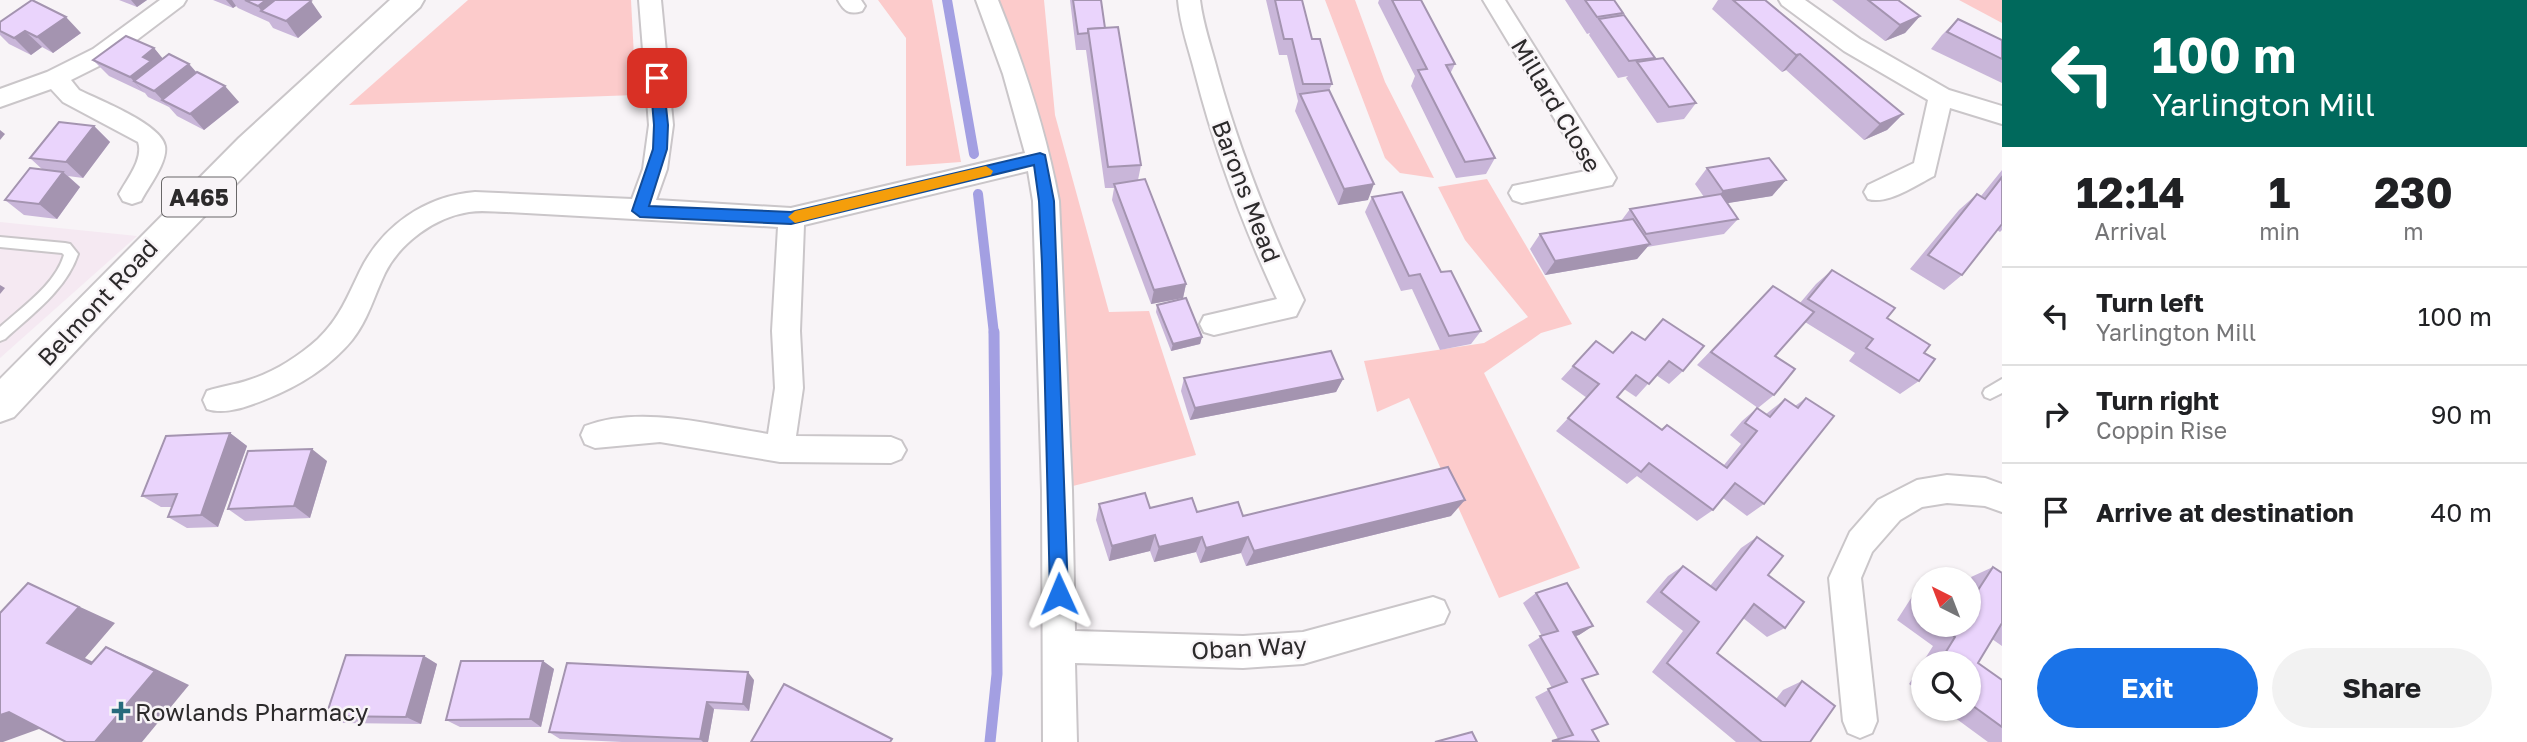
<!DOCTYPE html>
<style>
:root{--surface:#fff;--page:#f2f2f2;--text:#202124;--muted:#757577;--line:#e0e0e0;--accent:#1a73e8}
body{margin:0;font-family:"Golos Text",sans-serif;background:var(--page);color:var(--text);height:100vh;display:flex;flex-direction:column;font-size:26px;white-space:nowrap}
*{box-sizing:border-box;margin:0}
p{font-size:23px;color:var(--muted)}
.icon{flex:none;width:38px;height:38px;fill:none;stroke:currentColor;stroke-width:2;stroke-linecap:round;stroke-linejoin:round}
.map{position:relative;flex:1;overflow:hidden}
.sheet{display:flex;flex-direction:column;background:var(--surface);width:525px}
.sheet>*{flex:none}
.guide{background:#00695c;color:#fff;overflow:hidden}
.needle{width:46px;rotate:318deg}
.buttons{position:absolute;left:1911px;top:567px;display:grid;gap:14px}
.buttons a{display:grid;place-items:center;width:70px;height:70px;border-radius:50%;background:var(--surface);box-shadow:0 2px 5px #0004;font-size:35px}
.pin{position:absolute;display:grid;place-items:center;width:60px;height:60px;color:#fff;margin:-30px;border-radius:14px;box-shadow:0 4px 10px #0006}
.me{position:absolute;width:77px;margin:-38px;rotate:359deg;stroke-linejoin:round;filter:drop-shadow(0 0 5px #0008)}
.turn{display:flex;align-items:center;gap:24px;height:147px;padding:0 35px;font-size:32px}
.turn .icon{width:91px;height:91px;stroke-width:2.5}
.turn b{display:block;font-size:49px;line-height:60px}
.eta{display:flex;justify-content:space-evenly;align-items:center;height:119px;text-align:center}
.eta b{font-size:42px;font-weight:700;line-height:49px}
.primary-button{display:flex;gap:14px;margin-top:auto;padding:14px 35px}
.primary-button a{flex:1;height:80px;border-radius:42px;background:var(--accent);color:#fff;font-size:28px;font-weight:700;line-height:80px;text-align:center}
.primary-button a+a{background:var(--page);color:var(--text)}
ul{padding:0;list-style:none}
li{display:flex;align-items:center;gap:21px;height:98px;padding:0 35px;border-top:2px solid var(--line)}
li div{flex:1}
li b{display:block;font-size:26px}
li em{font-style:normal}
main{display:flex;flex:1;min-height:0}
.map>svg:first-child{display:block}
</style>
<main>
<div class="map">
<svg width="2002" height="742" viewBox="0 0 2002 742">
<rect width="100%" height="100%" fill="#f8f4f7"/>
<path fill="#f5e9f2" d="M0,222L137,236L0,358Z"/>
<g fill="#fccbcb">
<path d="M468,0H631L636,95L349,105Z"/>
<path d="M878,0H932L961,162L906,166V38Z"/>
<path d="M987,0H1044L1055,115L1109,312L1149,311L1196,455L1057,490L1046,201Z"/>
<path d="M1325,0H1355L1385,82L1434,178L1400,173L1385,158Z"/>
<path d="M1959,0H2002V23Z"/>
<path d="M1487,179L1572,324L1541,333L1484,373L1580,568L1499,598L1409,398L1377,412L1364,361L1484,343L1528,317L1465,240L1438,187Z"/>
</g>
<g fill="none" stroke-linecap="round" stroke-linejoin="round">
<g stroke="#a39fe2" stroke-width="10">
<path d="M947,0L974,154"/>
<path d="M978,194L994,334"/>
</g>
<path stroke="#a39fe2" stroke-width="11" d="M990,742L997,674L994,332"/>
<defs>
<g id="service">
<path d="M0,237L65,243L70,244L78,254C66,290 32,314 5,339L0,341V327C22,307 55,285 64,255L62,253L0,247Z"/>
<path d="M2002,379V393L1990,399L1985,397L1983,393L1985,389Z"/>
</g>
<g id="minor">
<path d="M160,0H186L183,5L109,61L71,80L79,90C99,100 161,124 165,146C168,162 148,187 141,201L132,204L123,201L119,194C127,179 144,159 138,142L63,102L51,89L0,107V89L47,72L93,49Z"/>
<path d="M639,0H661L673,125L667,169L656,200L791,208L1025,153L1003,74L976,0H998C1025,67 1046,131 1059,201L1072,490L1075,631L1243,636L1303,632L1433,597L1444,601L1449,612L1444,623L1303,664L1243,668L1075,663L1077,742H1043L1042,490L1033,201L1028,171L804,225L800,331L803,388L796,436L891,437L901,441L906,450L901,459L891,463L780,462L660,442L595,448L585,444L581,435L585,426C641,405 711,425 768,434L775,388L772,331L778,227L507,212C495,212 482,210 469,212C435,217 400,243 385,273C374,296 368,320 352,340C329,368 297,387 264,400C246,407 225,415 207,409L203,400L207,391C221,386 235,385 249,380C274,372 298,357 318,339C339,319 348,296 360,271C382,226 425,196 475,192L632,199L643,169L649,125Z"/>
<path d="M838,0H861L865,6L862,11C849,15 844,11 838,0Z"/>
<path d="M1178,0H1200C1203,25 1212,49 1218,73C1240,152 1270,227 1304,300L1296,316L1214,335L1204,332L1200,324L1204,316L1277,299C1243,226 1215,151 1195,73C1189,49 1180,25 1178,0Z"/>
<path d="M1483,0H1505L1612,171L1616,178L1612,185L1522,203L1513,200L1509,193L1513,186L1586,171Z"/>
<path d="M1779,0H1805L1860,39L1949,90L2002,106V124L1950,108L1934,176C1916,185 1888,205 1868,199L1864,192L1868,185L1914,163L1928,100L1844,51L1782,5Z"/>
<path d="M1947,475L1985,478L2002,484V512L1985,506L1947,503L1922,507L1900,520L1872,552L1861,578L1877,721L1872,733L1860,738L1848,733L1843,721L1829,578L1850,532L1878,500L1917,480Z"/>
</g>
<path id="trunk" d="M390,0H424L420,7C277,137 145,276 14,417L0,422V379L239,138Z"/>
</defs>
<use href="#service" stroke="#cac6c9" stroke-width="4"/>
<use href="#minor" stroke="#cac6c9" stroke-width="4"/>
<use href="#trunk" stroke="#cac6c9" stroke-width="4"/>
<use href="#service" fill="#fff" fill-rule="evenodd"/>
<use href="#minor" fill="#fff" fill-rule="evenodd"/>
<use href="#trunk" fill="#fff" fill-rule="evenodd"/>
</g>
<g fill="#c9b6d9">
<path d="M119,0H147L137,7Z"/>
<path d="M213,0H309L322,17L298,38L273,28L269,22L238,8L236,6L233,8Z"/>
<path d="M1070,0H1101L1105,28L1141,165L1138,180L1186,284L1183,298L1151,304L1112,200L1114,188H1105L1086,50H1076Z"/>
<path d="M1266,0H1302L1312,39L1332,84L1329,90L1368,200L1338,205L1295,111L1298,101L1287,55H1279Z"/>
<path d="M1379,0H1421L1455,64L1450,74L1495,158L1486,174L1456,178L1411,86L1415,76L1378,3Z"/>
<path d="M1565,0H1614L1623,13L1622,15L1655,58L1654,59L1696,103L1684,119L1657,123L1626,78L1628,76L1618,78L1589,35L1590,33L1587,34Z"/>
<path d="M1718,0H1765L1903,114L1887,130L1864,140L1786,70L1782,72L1712,9Z"/>
<path d="M1832,0H1898L1920,16L1905,33L1885,41Z"/>
<path d="M1958,19L2002,40V83L1931,49L1942,35Z"/>
<path d="M0,22L81,33L53,53L42,47L31,55L9,44L0,35Z"/>
<path d="M154,48L163,59L189,64L197,73L239,102L204,130L177,116L169,107L148,97L145,93L109,76L93,60Z"/>
<path d="M94,126L110,142L83,178L68,176L80,187L57,219L24,215L5,200L43,170L30,158Z"/>
<path d="M1707,168L1786,180L1772,196L1727,203L1738,219L1724,234L1647,247L1637,259L1545,275L1530,249L1540,234L1621,221L1630,209L1704,197L1695,184Z"/>
<path d="M2002,170V230L2000,232L1997,230L1962,275L1944,290L1910,269L1959,210L1977,194L1981,196Z"/>
<path d="M1372,197L1441,272L1481,331L1471,344L1440,350L1412,289L1401,291L1365,212Z"/>
<path d="M1832,270L1887,318L1924,353L1919,381L1900,394L1849,361L1855,353L1805,322L1775,356L1774,395L1758,408L1697,365L1773,286L1800,303L1816,284Z"/>
<path d="M1157,305L1202,337L1200,344L1171,351L1156,312Z"/>
<path d="M1632,332L1683,371L1669,384L1656,375L1636,397L1624,389L1617,397L1662,429L1667,425L1724,465L1741,444L1730,435L1742,421L1757,408L1766,414L1785,399L1795,406L1806,398L1764,504L1747,516L1723,498L1713,510L1697,521L1637,476L1627,484L1556,431L1587,398L1561,379L1573,366L1613,353Z"/>
<path d="M1184,378L1343,379L1336,392L1190,420L1181,391Z"/>
<path d="M230,433L247,446L218,527L187,528L168,517L172,507H161L142,496Z"/>
<path d="M327,461L310,518L245,521L228,509Z"/>
<path d="M1099,504L1243,516H1451L1246,566L1241,553L1200,563L1196,552L1154,562L1150,551L1109,561L1096,520Z"/>
<path d="M1757,537L1768,575L1785,628L1767,637L1743,618L1717,653L1776,699L1783,690L1802,681L1810,742H1736L1652,672L1683,631L1646,602L1668,576L1683,566L1710,586L1741,548Z"/>
<path d="M1993,567L2002,573V646L1992,639L1978,663L2002,680V742H1988L1943,709H1969V663H1923V694L1909,684L1933,646L1897,620L1915,592L1923,588V625H1969V580L1971,577Z"/>
<path d="M1536,593L1593,626L1579,635L1576,636L1593,731L1599,742H1551L1558,739L1535,697L1552,688L1528,645L1542,636L1523,603Z"/>
<path d="M424,656L437,664L421,724L343,723L326,716Z"/>
<path d="M543,661L554,669L541,727H460L446,720Z"/>
<path d="M754,680L749,711L714,709L708,742H622L560,739L549,732Z"/>
</g>
<g fill="#a494b0">
<path d="M131,0H147L137,7Z"/>
<path d="M226,0H232L236,6L233,8Z"/>
<path d="M266,0H293L262,12L258,6Z"/>
<path d="M311,1L322,17L298,38L286,21Z"/>
<path d="M1920,16L1905,33L1885,41L1900,25Z"/>
<path d="M66,17L81,33L53,53L37,37Z"/>
<path d="M25,31L42,47L31,55L14,38Z"/>
<path d="M154,48L168,65L134,81L145,94L130,77L143,57Z"/>
<path d="M1800,54L1786,70L1782,72L1796,55Z"/>
<path d="M189,64L203,80L162,100L169,107L154,91Z"/>
<path d="M225,86L239,102L204,130L190,114Z"/>
<path d="M1903,114L1887,130L1864,140L1880,124Z"/>
<path d="M94,126L110,142L83,178L66,162Z"/>
<path d="M0,130L5,134L0,140Z"/>
<path d="M63,172L80,187L57,219L39,204Z"/>
<path d="M1786,180L1772,196L1710,206L1723,191Z"/>
<path d="M1374,184L1368,200L1338,205L1344,189Z"/>
<path d="M1650,244L1637,259L1545,275L1555,261Z"/>
<path d="M1186,284L1183,298L1151,304L1154,290Z"/>
<path d="M0,285L5,288L0,294Z"/>
<path d="M1202,337L1200,344L1171,351L1173,344Z"/>
<path d="M1343,379L1336,392L1190,420L1195,408Z"/>
<path d="M230,433L247,446L218,527L201,515Z"/>
<path d="M312,449L327,461L310,518L294,506Z"/>
<path d="M1465,500L1451,516L1246,566L1254,551Z"/>
<path d="M1155,535L1150,551L1109,561L1112,546Z"/>
<path d="M1202,537L1196,552L1154,562L1159,547Z"/>
<path d="M1248,537L1241,553L1200,563L1206,548Z"/>
<path d="M28,583L115,623L85,658L128,679L91,664L47,643Z"/>
<path d="M1593,626L1579,635L1560,641L1573,632Z"/>
<path d="M106,647L141,662L189,685L142,742H95Z"/>
<path d="M424,656L437,664L421,724L406,717Z"/>
<path d="M543,661L554,669L541,727L530,719Z"/>
<path d="M748,672L754,680L749,711L743,704Z"/>
<path d="M707,702L714,709L708,742H703L700,739Z"/>
<path d="M9,712L50,725L3,742H0V715Z"/>
</g>
<g fill="#ead4fc" stroke="#a494b0" stroke-width="2">
<path d="M32,0L66,17L37,37L25,31L14,38L0,31V22Z"/>
<path d="M245,0H266L258,6Z"/>
<path d="M275,0H309L311,1L286,21L261,11Z"/>
<path d="M1073,0H1101L1105,28L1088,29V33L1078,34Z"/>
<path d="M1275,0H1302L1312,39H1320L1332,84H1303L1292,39H1284Z"/>
<path d="M1392,0H1421L1455,64L1446,65L1495,158L1465,162L1418,70L1427,69Z"/>
<path d="M1585,0H1614L1623,13L1597,17Z"/>
<path d="M1733,0H1765L1903,114L1880,124L1800,54L1796,55Z"/>
<path d="M1868,0H1898L1920,16L1900,25Z"/>
<path d="M1624,15L1655,58L1629,61L1599,19Z"/>
<path d="M1958,19L2002,40V59L1947,32Z"/>
<path d="M1118,27L1141,165L1108,167L1088,29Z"/>
<path d="M126,36L154,48L143,57L151,61L130,77L93,60Z"/>
<path d="M169,54L189,64L154,91L134,81Z"/>
<path d="M1663,58L1696,103L1669,107L1637,62Z"/>
<path d="M197,72L225,86L190,114L162,100Z"/>
<path d="M1329,90L1374,184L1344,189L1300,94Z"/>
<path d="M59,122L94,126L66,162L30,158Z"/>
<path d="M1769,158L1786,180L1723,191L1707,168Z"/>
<path d="M30,168L63,172L39,204L5,200Z"/>
<path d="M2002,177V224L1962,275L1928,255L1977,194L1985,199Z"/>
<path d="M1145,179L1186,284L1154,290L1114,184Z"/>
<path d="M1402,192L1441,272L1451,271L1481,331L1449,336L1420,274L1409,276L1372,197Z"/>
<path d="M1721,194L1738,219L1646,234L1630,209Z"/>
<path d="M1633,219L1650,244L1555,261L1540,234Z"/>
<path d="M1832,270L1895,308L1887,318L1930,345L1924,353L1935,359L1919,381L1866,348L1873,339L1808,299Z"/>
<path d="M1773,286L1814,312L1775,356L1795,369L1774,395L1711,352Z"/>
<path d="M1186,298L1202,337L1173,344L1157,305Z"/>
<path d="M1663,319L1704,346L1683,371L1669,361L1649,384L1636,375L1617,397L1662,430L1667,425L1727,468L1757,431L1745,423L1757,408L1770,417L1785,399L1798,408L1806,398L1834,416L1764,504L1735,483L1713,510L1649,463L1641,472L1568,418L1599,384L1573,366L1596,341L1613,353L1632,332L1645,340Z"/>
<path d="M1331,351L1343,379L1195,408L1184,378Z"/>
<path d="M230,433L201,515L168,517L177,494L142,496L166,436Z"/>
<path d="M312,449L294,506L228,509L248,451Z"/>
<path d="M1448,467L1465,500L1254,551L1248,537L1206,548L1202,537L1159,547L1155,535L1112,546L1099,504L1145,493L1150,508L1192,498L1197,512L1238,502L1243,516Z"/>
<path d="M1757,537L1783,556L1768,575L1804,602L1785,628L1754,604L1717,653L1785,706L1802,681L1835,706L1810,742H1762L1667,663L1699,622L1661,592L1683,566L1716,590Z"/>
<path d="M1993,567L2002,573V623L1978,663L2002,680V727L1969,703V663H1939L1955,637L1938,625H1969V604Z"/>
<path d="M28,583L79,607L47,643L91,664L106,647L155,671L95,742H66L9,712L0,715V613Z"/>
<path d="M1567,583L1593,626L1573,632L1598,674L1582,679L1608,724L1592,730L1599,742L1552,741L1573,735L1548,689L1567,682L1540,636L1558,631L1536,593Z"/>
<path d="M1923,602V614L1918,610Z"/>
<path d="M346,655L424,656L406,717L326,716Z"/>
<path d="M461,661H543L530,719L446,720Z"/>
<path d="M567,663L748,672L743,704L707,702L700,739L549,732Z"/>
<path d="M784,684L892,739L890,742H751Z"/>
<path d="M1472,732L1477,742H1435Z"/>
</g>
<path fill="#1a73e8" stroke="#114b97" stroke-width="2" d="M657,74L663,78L668,125L667,149L649,206L791,212L1040,153L1045,155L1054,201L1068,594L1065,601L1059,603L1053,601L1050,594L1042,264L1039,201L1034,165L791,224L640,217L632,211L653,149L654,125L650,78Z"/>
<path fill="#f59e0b" d="M986,166L993,171L991,175L795,223L788,217L795,211Z"/>
<path fill="#276b7c" stroke="#f8f4f7" stroke-width="2.5" d="M117.5 700.5h7v7h7v7h-7v7h-7v-7h-7v-7h7z"/>
<g text-anchor="middle" dominant-baseline="central" stroke-width="5" stroke-linejoin="round" paint-order="stroke">
<rect fill="#f8f4f7" stroke="#696768" stroke-width="2" x="162" y="177.5" width="74" height="39" rx="5"/>
<g font-size="23" font-weight="bold" fill="#2c2a2b">
<text x="199" y="197">A465</text>
</g>
<g font-size="24" fill="#2c2a2b" stroke="#f8f4f7">
<text transform="translate(1557 105) rotate(59)">Millard Close</text>
<text transform="translate(1247 191) rotate(69)">Barons Mead</text>
<text transform="translate(97 302) rotate(-47)">Belmont Road</text>
<text transform="translate(1249 647) rotate(-3)">Oban Way</text>
</g>
<g font-size="24" fill="#2c2a2b" stroke="#f8f4f7" text-anchor="start">
<text x="135" y="711">Rowlands Pharmacy</text>
</g>
</g>
</svg>
<div class="buttons">
<a><svg class="needle" viewBox="-14 -14 28 28"><path d="M0-13l5 13h-10z" fill="#e53935"/><path d="M0 13l5-13h-10z" fill="#757577"/></svg></a>
<a><svg class="icon" aria-label="search" viewBox="0 0 24 24"><circle cx="10" cy="10" r="6"/><path d="M15 15l6 6"/></svg></a>
</div>
<div class="pin" style="left:657px;top:78px;background:#d93025"><svg class="icon" aria-label="arrive" viewBox="0 0 24 24"><path d="M6 21V4h12l-3 4 3 4H6"/></svg></div>
<svg class="me" style="left:1059px;top:594px" viewBox="-20 -20 40 40"><path d="M0-17L14 15 0 8-14 15z" fill="#1a73e8" stroke="#fff" stroke-width="4"/></svg>
</div>
<section class="sheet">
<div class="guide">
<div class="turn"><svg class="icon" aria-label="left" viewBox="0 0 24 24"><path d="M17 20v-9H6M10 6l-5 5 5 5"/></svg><div><b>100 m</b>Yarlington Mill</div></div>
</div>
<div class="eta">
<div><b>12:14</b><p>Arrival</p></div>
<div><b>1</b><p>min</p></div>
<div><b>230</b><p>m</p></div>
</div>
<ul>
<li><svg class="icon" aria-label="left" viewBox="0 0 24 24"><path d="M17 20v-9H6M10 6l-5 5 5 5"/></svg><div><b>Turn left</b><p>Yarlington Mill</p></div><em>100 m</em></li>
<li><svg class="icon" aria-label="right" viewBox="0 0 24 24"><path d="M7 20v-9h11M14 6l5 5-5 5"/></svg><div><b>Turn right</b><p>Coppin Rise</p></div><em>90 m</em></li>
<li><svg class="icon" aria-label="arrive" viewBox="0 0 24 24"><path d="M6 21V4h12l-3 4 3 4H6"/></svg><div><b>Arrive at destination</b></div><em>40 m</em></li>
</ul>
<div class="primary-button"><a>Exit</a><a>Share</a></div>
</section>
</main>
